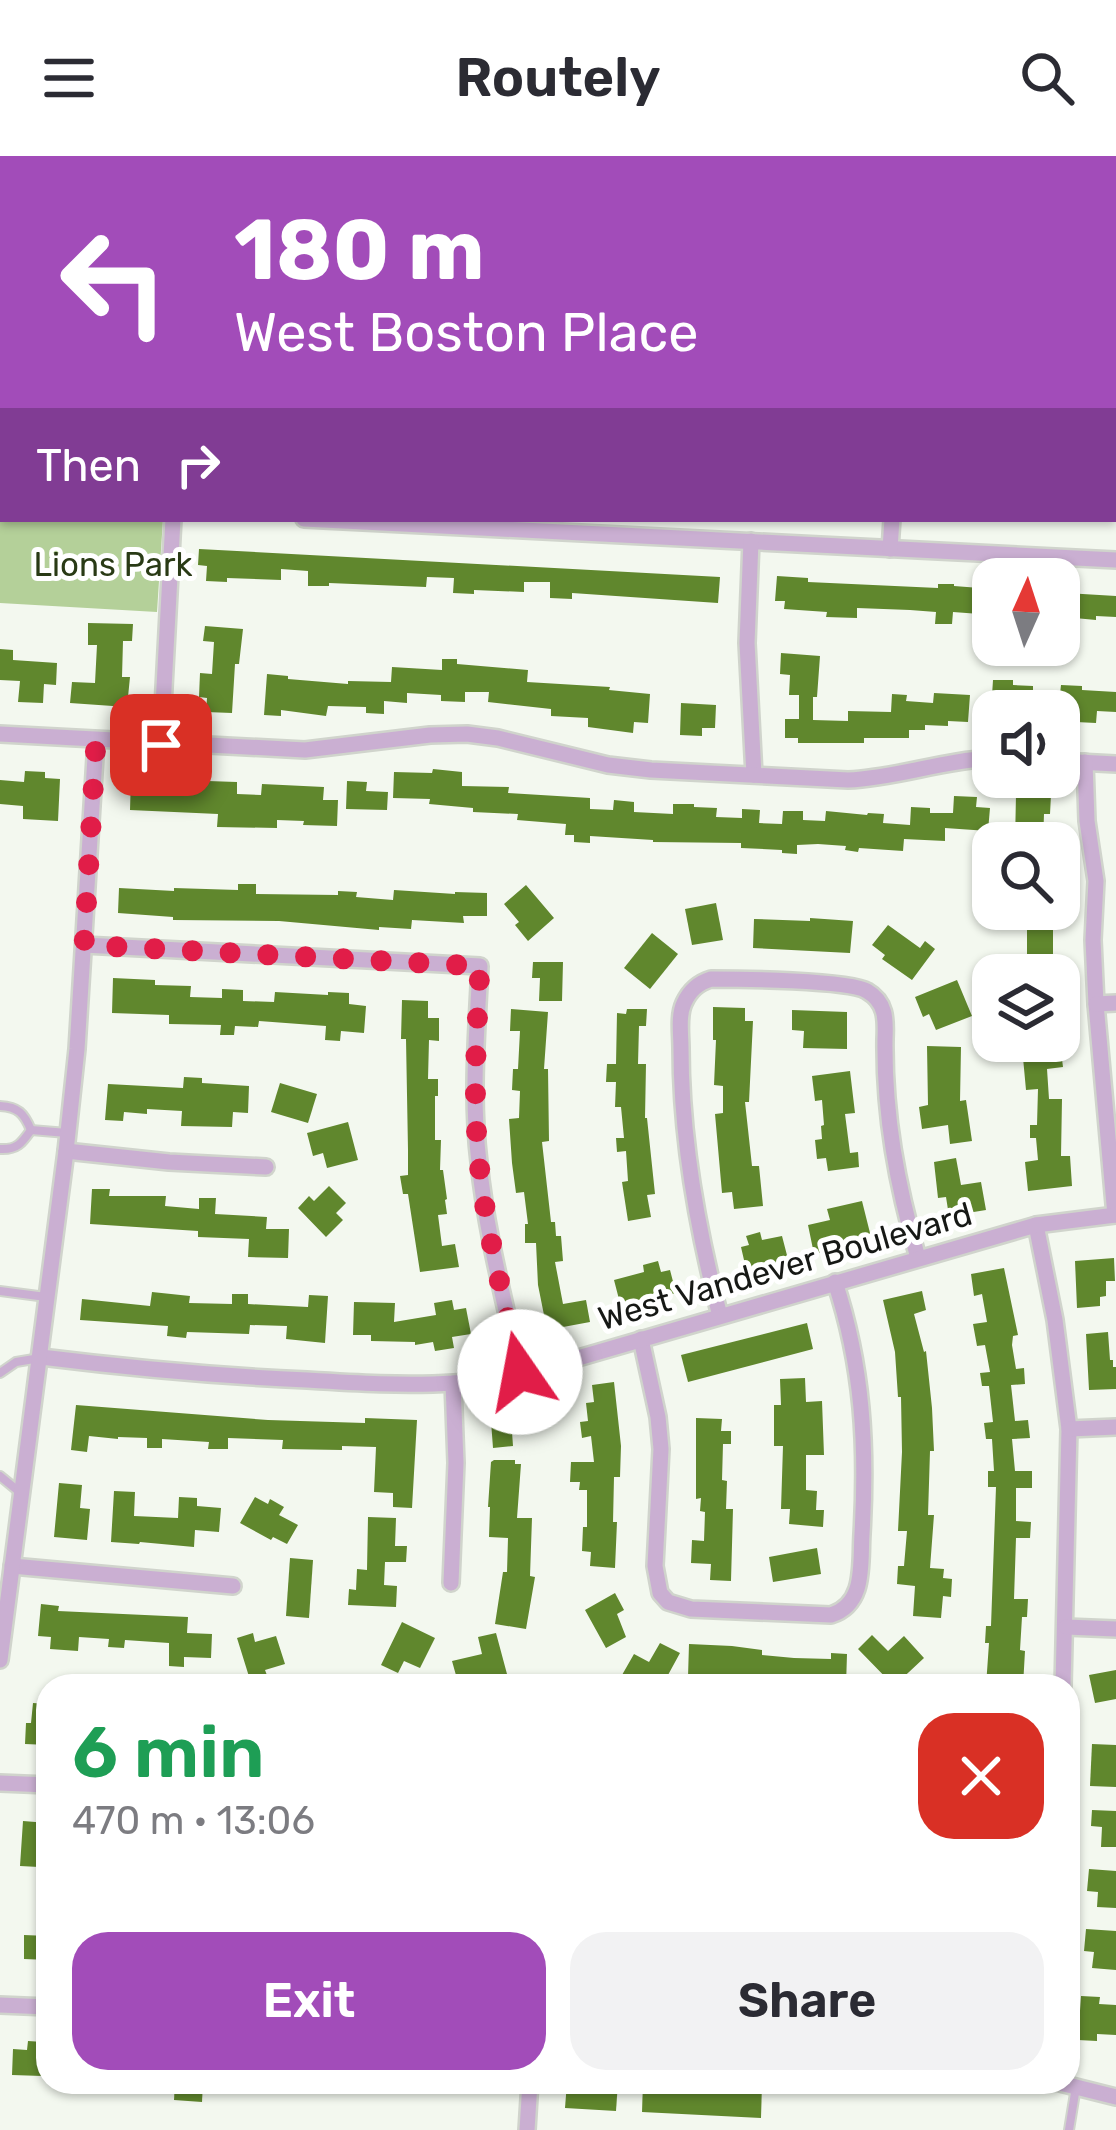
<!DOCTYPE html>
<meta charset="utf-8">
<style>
:root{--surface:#fff;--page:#f2f2f3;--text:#2b2b33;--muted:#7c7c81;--accent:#a24cb9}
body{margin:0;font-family:Rubik,sans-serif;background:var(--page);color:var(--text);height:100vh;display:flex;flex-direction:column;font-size:45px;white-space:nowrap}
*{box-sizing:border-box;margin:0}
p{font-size:39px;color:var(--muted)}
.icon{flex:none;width:66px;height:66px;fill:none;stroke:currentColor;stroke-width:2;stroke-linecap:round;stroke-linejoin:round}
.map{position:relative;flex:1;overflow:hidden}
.drawer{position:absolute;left:36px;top:1518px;width:1044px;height:420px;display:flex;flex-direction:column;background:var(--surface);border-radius:36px;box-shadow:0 3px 9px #0004}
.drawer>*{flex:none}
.guide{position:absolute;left:0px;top:0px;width:1116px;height:366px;box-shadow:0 3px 9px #0004;background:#a24cb9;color:#fff;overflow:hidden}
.needle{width:78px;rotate:3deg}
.buttons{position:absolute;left:972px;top:402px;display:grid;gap:24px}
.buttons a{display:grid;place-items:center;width:108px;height:108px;border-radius:24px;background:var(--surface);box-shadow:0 3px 9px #0004;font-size:60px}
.pin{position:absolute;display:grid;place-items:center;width:102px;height:102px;color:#fff;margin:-51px;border-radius:24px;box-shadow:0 6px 18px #0006}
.me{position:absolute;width:132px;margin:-66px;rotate:348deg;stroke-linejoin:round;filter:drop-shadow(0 0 9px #0008)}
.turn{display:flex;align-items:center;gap:42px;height:252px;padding:0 36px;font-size:54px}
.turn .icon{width:156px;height:156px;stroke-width:2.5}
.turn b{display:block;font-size:84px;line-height:102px}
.then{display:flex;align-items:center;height:114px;padding:0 36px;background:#0003;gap:24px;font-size:45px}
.round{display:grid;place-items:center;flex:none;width:126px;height:126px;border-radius:36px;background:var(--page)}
.head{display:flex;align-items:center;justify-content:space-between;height:204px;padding:0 36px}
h1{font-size:72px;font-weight:600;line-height:90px;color:#1e9e55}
.button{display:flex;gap:24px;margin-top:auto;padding:24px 36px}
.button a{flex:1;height:138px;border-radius:36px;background:var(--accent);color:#fff;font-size:48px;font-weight:600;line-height:138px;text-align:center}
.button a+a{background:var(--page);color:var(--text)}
header{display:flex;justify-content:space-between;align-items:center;height:156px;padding:0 36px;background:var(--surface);font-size:54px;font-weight:600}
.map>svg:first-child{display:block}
</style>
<header><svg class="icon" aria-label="menu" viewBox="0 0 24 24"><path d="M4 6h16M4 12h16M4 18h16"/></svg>Routely<svg class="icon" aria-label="search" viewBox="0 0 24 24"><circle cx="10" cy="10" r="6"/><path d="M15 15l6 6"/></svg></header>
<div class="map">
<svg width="1116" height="1974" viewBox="0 0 1116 1974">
<rect width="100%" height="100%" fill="#f3f8ef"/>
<path fill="#b4d099" d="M3,297V363H163L157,456L0,447V299Z"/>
<g fill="#60872d">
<path d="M199,393L720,421L718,447L572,437V443L550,442V426H524V436L474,434V438L453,437L454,422L427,421L426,431L329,427V430H308V415L281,413V424L227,422V426L206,425L207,410L198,409Z"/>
<path d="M777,420L808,422V426L938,432V428H954V430L993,433V459L953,456L952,468H935L936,456L910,454L857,452V462L826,461L827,456L784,453L785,445H775Z"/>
<path d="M1066,437L1116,440V461L1096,460V464L1064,461Z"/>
<path d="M88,467L133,468L132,485H123L122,521H130L127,551L70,547L72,526L95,527L97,489H88Z"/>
<path d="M205,470L243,473L239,508H235L232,557L206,556L207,542L199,541L200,517L212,518L214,486L203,485Z"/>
<path d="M0,493L13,494V504L57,507L56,529L44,528L43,547L18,546L20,525L0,524Z"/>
<path d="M781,497L820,500L817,541H813V564L848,565V555L891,556L892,538L907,539L906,545L933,547L934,537L970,539L968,566L948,565V570L925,569V574H909V582H864V587H798V582H785V563H799V539H789L790,519L780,518Z"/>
<path d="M442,503H457V508L528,514L527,526L610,531L609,534L650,538L648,567L634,566L633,577L588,571V562L551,560V553L488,546L489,536H465V546L441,545V539L407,537V547L384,545V558L366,557V551L328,550L326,560L281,554V560L264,559L267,518L288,520V523L348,528V525L391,526L392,511L442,514Z"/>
<path d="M993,524H1013V529L1033,530V536L1060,538L1061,529L1082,530V534L1116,536V556L1097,555L1096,567L1076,566V571L1059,570L1060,555H991Z"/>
<path d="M681,547L716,549L715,572H702V580L680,579Z"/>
<path d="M433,613L462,616V630L509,631L508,637L590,642V653L613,654L614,644L634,646V656L673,658V648H694V651L717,652L716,661L742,662V653L760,654L759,667L782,668L783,655H803V664L825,665L826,655L867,659L868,657L884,658L883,667L910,669L911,651L930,652V657H953L954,640L977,641L976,651L990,652L988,675L945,672V685L904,683L903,695L859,692L858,696L845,694L846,690L818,688L797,689V698L782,697V694L741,692V687L653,686V684L590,680V687L574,686V679H565L566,668L517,664L518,658L473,656V652L429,648L430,643L393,642L394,616L432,617Z"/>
<path d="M25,615L45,616V622L60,623L58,665L23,663V650L0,648V624L24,626Z"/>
<path d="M131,621L151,622L150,627L178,628V624L237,626V638L261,639L262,628L324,631L323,644H338L337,670L303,669L304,665L277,664V672L217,671L218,658L130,654Z"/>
<path d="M347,625L367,626L366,635L388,636L387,654L346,653Z"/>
<path d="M1016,638L1051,639L1050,658H1044L1043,687H1015Z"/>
<path d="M238,728H256V738L338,739V735L357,736L356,741L393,744L394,734L455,738V736L487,737V760H463L464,767L412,764L411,773L379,771V774L279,765L173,764V761L118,757L119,732L174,735V732L238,734Z"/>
<path d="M526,729L554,762L528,785L515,769L519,766L504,748Z"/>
<path d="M716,747L723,784L692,789L685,753Z"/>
<rect x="1027" y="753" width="26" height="66"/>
<path d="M810,762L853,765L850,797L753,792L754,763L810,765Z"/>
<path d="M888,769L920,792L925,785L935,793L912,824L882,803L885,799L872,789Z"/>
<path d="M652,777L678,798L650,833L624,812Z"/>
<path d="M533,806H563L562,845H539L540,822H532Z"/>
<path d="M113,822L155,824V829L191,830L190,841L222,842V833L243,834V845L274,846L275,836L328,839V836L349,837V848L366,850L364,877L341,875L340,885L325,884L326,870L259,865L258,871L235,870L234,879H220L221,869L169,868V859L112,857Z"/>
<path d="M957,824L972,860L936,874L929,858L923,861L915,841Z"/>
<path d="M402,844L428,845V862H439V885L429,884L428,923H438V940H435V984H441L440,1014H443L447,1043L445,1044L447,1058L438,1059L442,1090L455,1088L459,1111L420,1116L408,1038H403L400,1020L408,1019V994L406,883H401Z"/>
<path d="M713,851L745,852V865H753L749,946H745L752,1010H759L763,1050L734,1053L732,1036L722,1037L715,958L723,957V930L714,929L716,884H713Z"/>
<path d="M511,853L548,856L544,913H548L549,985L542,986L551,1066H555L556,1080H561L563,1105L555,1106L563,1148L586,1144L590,1166L547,1174L538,1129L536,1087H525V1068H528L524,1036L516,1037L512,1007L509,963L519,962L520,935L512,934L513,913H518L520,875H510Z"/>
<path d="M627,853H647L646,870H639L638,908H646L645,962H647L655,1038L647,1039L651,1061L628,1065L622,1026L628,1025L626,995L617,996L616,982H624L621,951H615L616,926H606L607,908H616L617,857L626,858Z"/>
<path d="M792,854L847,856V893L803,892L804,875L792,874Z"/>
<path d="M1060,888L1063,911L1047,913L1049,943H1062L1061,1000H1070L1072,1030L1028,1035L1025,1006L1038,1004L1036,982H1030V969H1037L1038,933L1026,934L1022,891Z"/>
<path d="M927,890L961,891L960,945L966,944L972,985L950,988L948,969L922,973L919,951L928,949Z"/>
<path d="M850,915L855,957L845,958L850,997L858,996L859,1011L828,1015L826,1002L817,1003L815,984L822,983L821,970L824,969L822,944L815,945L812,920Z"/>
<path d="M184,921L202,922V927L249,930L248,957L233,956L232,971L181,970L182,955L147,953V958L124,956L123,965L105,964L108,928L183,932Z"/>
<path d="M280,927L317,938L308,967L271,956Z"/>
<path d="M348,966L358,1004L327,1012L323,997L313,1000L307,977Z"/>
<path d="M956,1002L961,1029L981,1026L986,1054L949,1060L946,1041L938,1042L934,1006Z"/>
<path d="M329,1030L346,1047L336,1057L343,1064L326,1081L298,1052L309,1040L314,1045Z"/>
<path d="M92,1033H110L109,1040H166L165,1050L199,1053V1042H216L215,1058L267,1061L266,1073H289L288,1102L248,1101L249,1083L198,1081V1075L90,1068Z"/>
<path d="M862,1045L872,1085L814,1098L808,1069L830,1064L827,1053Z"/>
<path d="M760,1076L762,1084L782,1080L789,1107L747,1117L741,1091L749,1089L746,1080Z"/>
<path d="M1114,1102L1115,1125H1106V1140L1100,1141V1150L1077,1152L1075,1105Z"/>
<path d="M658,1105L661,1116L670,1114L676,1137L621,1151L614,1124L644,1116L643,1109Z"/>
<path d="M1004,1112L1018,1179L1013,1180L1012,1189L1016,1213L1024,1212L1025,1228L1011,1229L1015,1265L1028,1264L1030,1282L1012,1283L1015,1315H1032V1332H1016V1365L1031,1366L1030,1382H1016L1014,1443H1028L1027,1461H1022L1020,1494L1025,1495L1023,1530H986L989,1487H985L986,1470H991L996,1331H988V1315H994L992,1283H986L984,1267L993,1266L989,1230H982L980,1217L990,1216L985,1189L977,1190L973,1168L987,1166L982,1138L974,1140L971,1118Z"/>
<path d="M922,1135L926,1154L914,1158L924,1196L926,1195L932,1252L934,1295H930L928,1359H934L930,1412L944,1413L943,1422L952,1423L951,1441L943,1440L941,1462L913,1460L915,1430L897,1428L898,1410H904L907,1375H898L902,1296L901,1241H898L895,1196L883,1144Z"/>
<path d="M152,1136L190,1140L189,1147L232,1148V1138H248V1148L308,1151L309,1139L328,1140L325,1187L286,1183L287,1170L250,1169L249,1178L187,1176L186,1182L167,1180L168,1170L80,1164L82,1143L150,1150Z"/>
<path d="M452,1144L454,1154L466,1152L471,1178L452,1181L454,1192L435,1195L433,1186L415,1189V1186L371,1185V1179H353L354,1146L395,1147L394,1166L436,1159L434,1147Z"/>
<path d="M807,1167L813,1193L688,1226L681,1199Z"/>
<path d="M1108,1176L1110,1204H1113V1211H1116V1233L1089,1234L1086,1178Z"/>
<path d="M805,1222L806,1246L822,1245L824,1299H806V1334L817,1335L816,1354H824L823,1371L789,1368L790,1353H781L783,1290H774V1249H781L780,1223Z"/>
<path d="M614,1226L621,1290L620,1321H614L613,1366H617L615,1412L590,1410L591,1396L582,1395L583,1371H587V1334H579L580,1326H570L571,1306H594L591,1280L582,1282L580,1266L588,1265L586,1247L594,1246L592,1229Z"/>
<path d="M535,1248L537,1274L512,1276L513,1290L493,1292L490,1252Z"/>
<path d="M76,1249L268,1264L365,1267V1262L417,1264L412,1352L393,1351V1337L374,1336L376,1291L342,1290V1294L282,1293L283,1284L228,1282V1293H208L209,1286L162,1283V1292H147V1282L118,1281V1283L89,1280L87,1296L71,1294Z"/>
<path d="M696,1262L722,1263L721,1275H731V1288H723L722,1324L727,1325L726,1353H733L731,1425L710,1424L711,1408L691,1407L692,1384L704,1385L705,1356L700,1355L701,1342L696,1343Z"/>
<path d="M494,1304H515V1308H521L517,1362H532L530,1420L535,1421L526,1473L495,1468L503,1416H507L508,1382L489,1381L490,1351H488L491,1306Z"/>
<path d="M59,1327L82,1329L80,1352L90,1353L87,1384L54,1381Z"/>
<path d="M114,1335L135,1336L134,1360L178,1362L179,1341L197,1342V1350L221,1352L219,1376L195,1374L194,1391L140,1386L139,1388L111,1386Z"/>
<path d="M255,1341L268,1348L270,1343L284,1351L279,1359L298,1369L287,1388L273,1381L271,1384L240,1367Z"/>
<path d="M368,1361L396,1362L395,1390H407L406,1406H385L384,1429L397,1430L396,1451L348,1449L349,1433L356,1434L357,1413L367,1414Z"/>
<path d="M817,1392L821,1418L773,1426L769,1401Z"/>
<path d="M290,1402L313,1404L309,1462L286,1460Z"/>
<path d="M615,1437L624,1454L617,1458L626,1481L606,1492L585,1454Z"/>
<path d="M41,1448L59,1450L58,1455L188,1461L187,1477L212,1478L211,1502L184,1501V1511L169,1510V1487L125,1484L124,1492L108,1491L109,1483L79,1481L78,1495L50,1493L51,1481L38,1480Z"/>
<path d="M402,1466L435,1482L420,1512L404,1505L398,1517L381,1509Z"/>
<path d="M253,1477L255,1486L276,1480L285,1508L265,1514L268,1522L251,1527L237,1482Z"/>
<path d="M496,1477L507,1518L459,1530L452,1505L482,1498L478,1481Z"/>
<path d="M872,1479L888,1495L904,1480L924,1502L894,1530L858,1493Z"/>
<path d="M660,1487L680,1497L662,1530H645L634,1524L630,1530L618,1526L634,1498L649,1506Z"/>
<path d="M689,1488L732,1490L762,1494V1499L794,1502L831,1503V1497L847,1498L846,1530H743V1524L688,1521Z"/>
<path d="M1116,1514V1543L1095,1547L1089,1519Z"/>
<path d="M33,1547L48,1548V1589L25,1588L26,1567H31Z"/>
<path d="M1092,1588L1116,1589V1631L1090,1630Z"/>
<path d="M1092,1654L1116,1655V1691H1101L1102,1671L1091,1670Z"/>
<path d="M23,1665L48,1667V1693H40L39,1711L20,1710Z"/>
<path d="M1089,1713L1116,1715V1752L1097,1751L1098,1736L1087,1735Z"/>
<path d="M1086,1773L1116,1775V1814L1092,1812L1094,1796L1084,1795Z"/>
<path d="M24,1779L48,1780V1804L24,1803Z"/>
<path d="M1081,1840L1100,1841L1099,1848L1116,1849V1879L1097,1878V1885L1078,1884Z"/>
<path d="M28,1885L43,1886L42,1920L12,1919L13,1893L27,1894Z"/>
<path d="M175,1926H203L202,1946L174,1944Z"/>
<path d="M567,1926H618L616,1955L565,1952Z"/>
<path d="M643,1926L762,1928L761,1962L642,1956Z"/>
</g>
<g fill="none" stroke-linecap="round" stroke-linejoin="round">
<defs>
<g id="lane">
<path d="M0,950C18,951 24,957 31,974"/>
<path d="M31,974L67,977"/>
<path d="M0,993C17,994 22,987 31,974"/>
<path d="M0,1135L46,1141"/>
<path d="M0,1217L16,1206L40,1202"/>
<path d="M0,1320L22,1338"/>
<path d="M1069,1974L1076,1931"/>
</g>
<g id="street">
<path d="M370,3L372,0"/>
<path d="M1022,3V0"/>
<path d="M1113,199H1116"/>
<path d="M304,363L1116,404"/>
<path d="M751,385L747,487L754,619"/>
<path d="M890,393L892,363"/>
<path d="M0,578L305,594L430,579L467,578L498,582L608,609L651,614L848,624C897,622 943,604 993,602"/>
<path d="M161,588L173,363"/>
<path d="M1059,605L1116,608"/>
<path d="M1085,606L1087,665L1096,725L1093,784L1096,848L1115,1059"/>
<path d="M84,789L480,810C477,875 471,941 479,1006C486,1077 505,1147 520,1216"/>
<path d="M1096,848L1116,847"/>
<path d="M66,995L169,1006L266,1011"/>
<path d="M1036,1069L1055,1164L1069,1273L1063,1530"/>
<path d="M720,1160C697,1072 681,984 681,893C681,878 678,860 684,847C690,834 698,827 711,823C738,823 849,824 867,835C886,846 886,863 885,883C884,959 897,1029 918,1102"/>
<path d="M641,1183L658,1261L661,1293L655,1410L660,1437L668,1446L691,1453L831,1459C866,1448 860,1408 862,1378C867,1290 863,1211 835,1126"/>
<path d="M41,1201C130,1212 217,1220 307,1224C355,1227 405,1230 454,1227C487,1224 521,1216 554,1209L1036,1069L1116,1059"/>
<path d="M1069,1273L1116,1271"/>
<path d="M12,1410L233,1430"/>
<path d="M451,1427L456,1307L453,1227"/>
<path d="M1066,1471L1116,1473"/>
<path d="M0,1504L66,995L77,893L96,585"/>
<path d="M0,1627L48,1629"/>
<path d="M0,1849L48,1851"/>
<path d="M1056,1926L1116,1941"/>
<path d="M527,1974L530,1926"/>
</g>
</defs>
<use href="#lane" stroke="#d0d4cc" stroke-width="12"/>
<use href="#street" stroke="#d0d4cc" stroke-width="20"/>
<use href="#lane" stroke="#caafd2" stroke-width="8"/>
<use href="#street" stroke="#caafd2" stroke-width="15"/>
</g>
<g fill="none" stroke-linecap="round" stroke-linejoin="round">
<path stroke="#e11d48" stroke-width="21" stroke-dasharray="0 37.8" d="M161,589L96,585L84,789L480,810C477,875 472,941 479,1006C486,1077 505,1147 520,1216"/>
</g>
<g text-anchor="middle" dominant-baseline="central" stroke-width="10" stroke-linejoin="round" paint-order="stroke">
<g font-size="33" fill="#293a15" stroke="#fff">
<text x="113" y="408">Lions Park</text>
</g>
<g font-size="33" fill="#161815" stroke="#fff">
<text transform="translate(785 1110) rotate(-16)">West Vandever Boulevard</text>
</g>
</g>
</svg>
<div class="buttons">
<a><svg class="needle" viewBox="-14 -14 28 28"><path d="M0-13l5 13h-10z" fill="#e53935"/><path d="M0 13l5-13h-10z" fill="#7c7c81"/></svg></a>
<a><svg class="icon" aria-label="sound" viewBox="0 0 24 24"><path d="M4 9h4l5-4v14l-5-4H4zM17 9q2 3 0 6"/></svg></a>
<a><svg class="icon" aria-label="search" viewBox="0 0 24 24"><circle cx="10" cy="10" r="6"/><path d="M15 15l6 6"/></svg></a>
<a><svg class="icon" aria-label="layers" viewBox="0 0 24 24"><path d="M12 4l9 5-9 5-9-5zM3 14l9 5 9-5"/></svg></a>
</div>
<div class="pin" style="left:161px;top:589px;background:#d93025"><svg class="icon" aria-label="arrive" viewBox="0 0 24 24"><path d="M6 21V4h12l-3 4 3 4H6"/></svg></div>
<svg class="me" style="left:520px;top:1216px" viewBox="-20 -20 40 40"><circle r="19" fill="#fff"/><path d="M0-13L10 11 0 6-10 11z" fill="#e11d48"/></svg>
<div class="guide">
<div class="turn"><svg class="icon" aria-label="left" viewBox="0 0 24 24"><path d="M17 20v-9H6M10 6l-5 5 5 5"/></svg><div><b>180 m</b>West Boston Place</div></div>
<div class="then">Then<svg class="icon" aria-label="right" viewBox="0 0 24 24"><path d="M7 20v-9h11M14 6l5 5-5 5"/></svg></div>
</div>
<section class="drawer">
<div class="head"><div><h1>6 min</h1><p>470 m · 13:06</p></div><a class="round" style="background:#d93025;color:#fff"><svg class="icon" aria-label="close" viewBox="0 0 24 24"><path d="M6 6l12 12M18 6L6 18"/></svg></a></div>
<div class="button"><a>Exit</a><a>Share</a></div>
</section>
</div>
